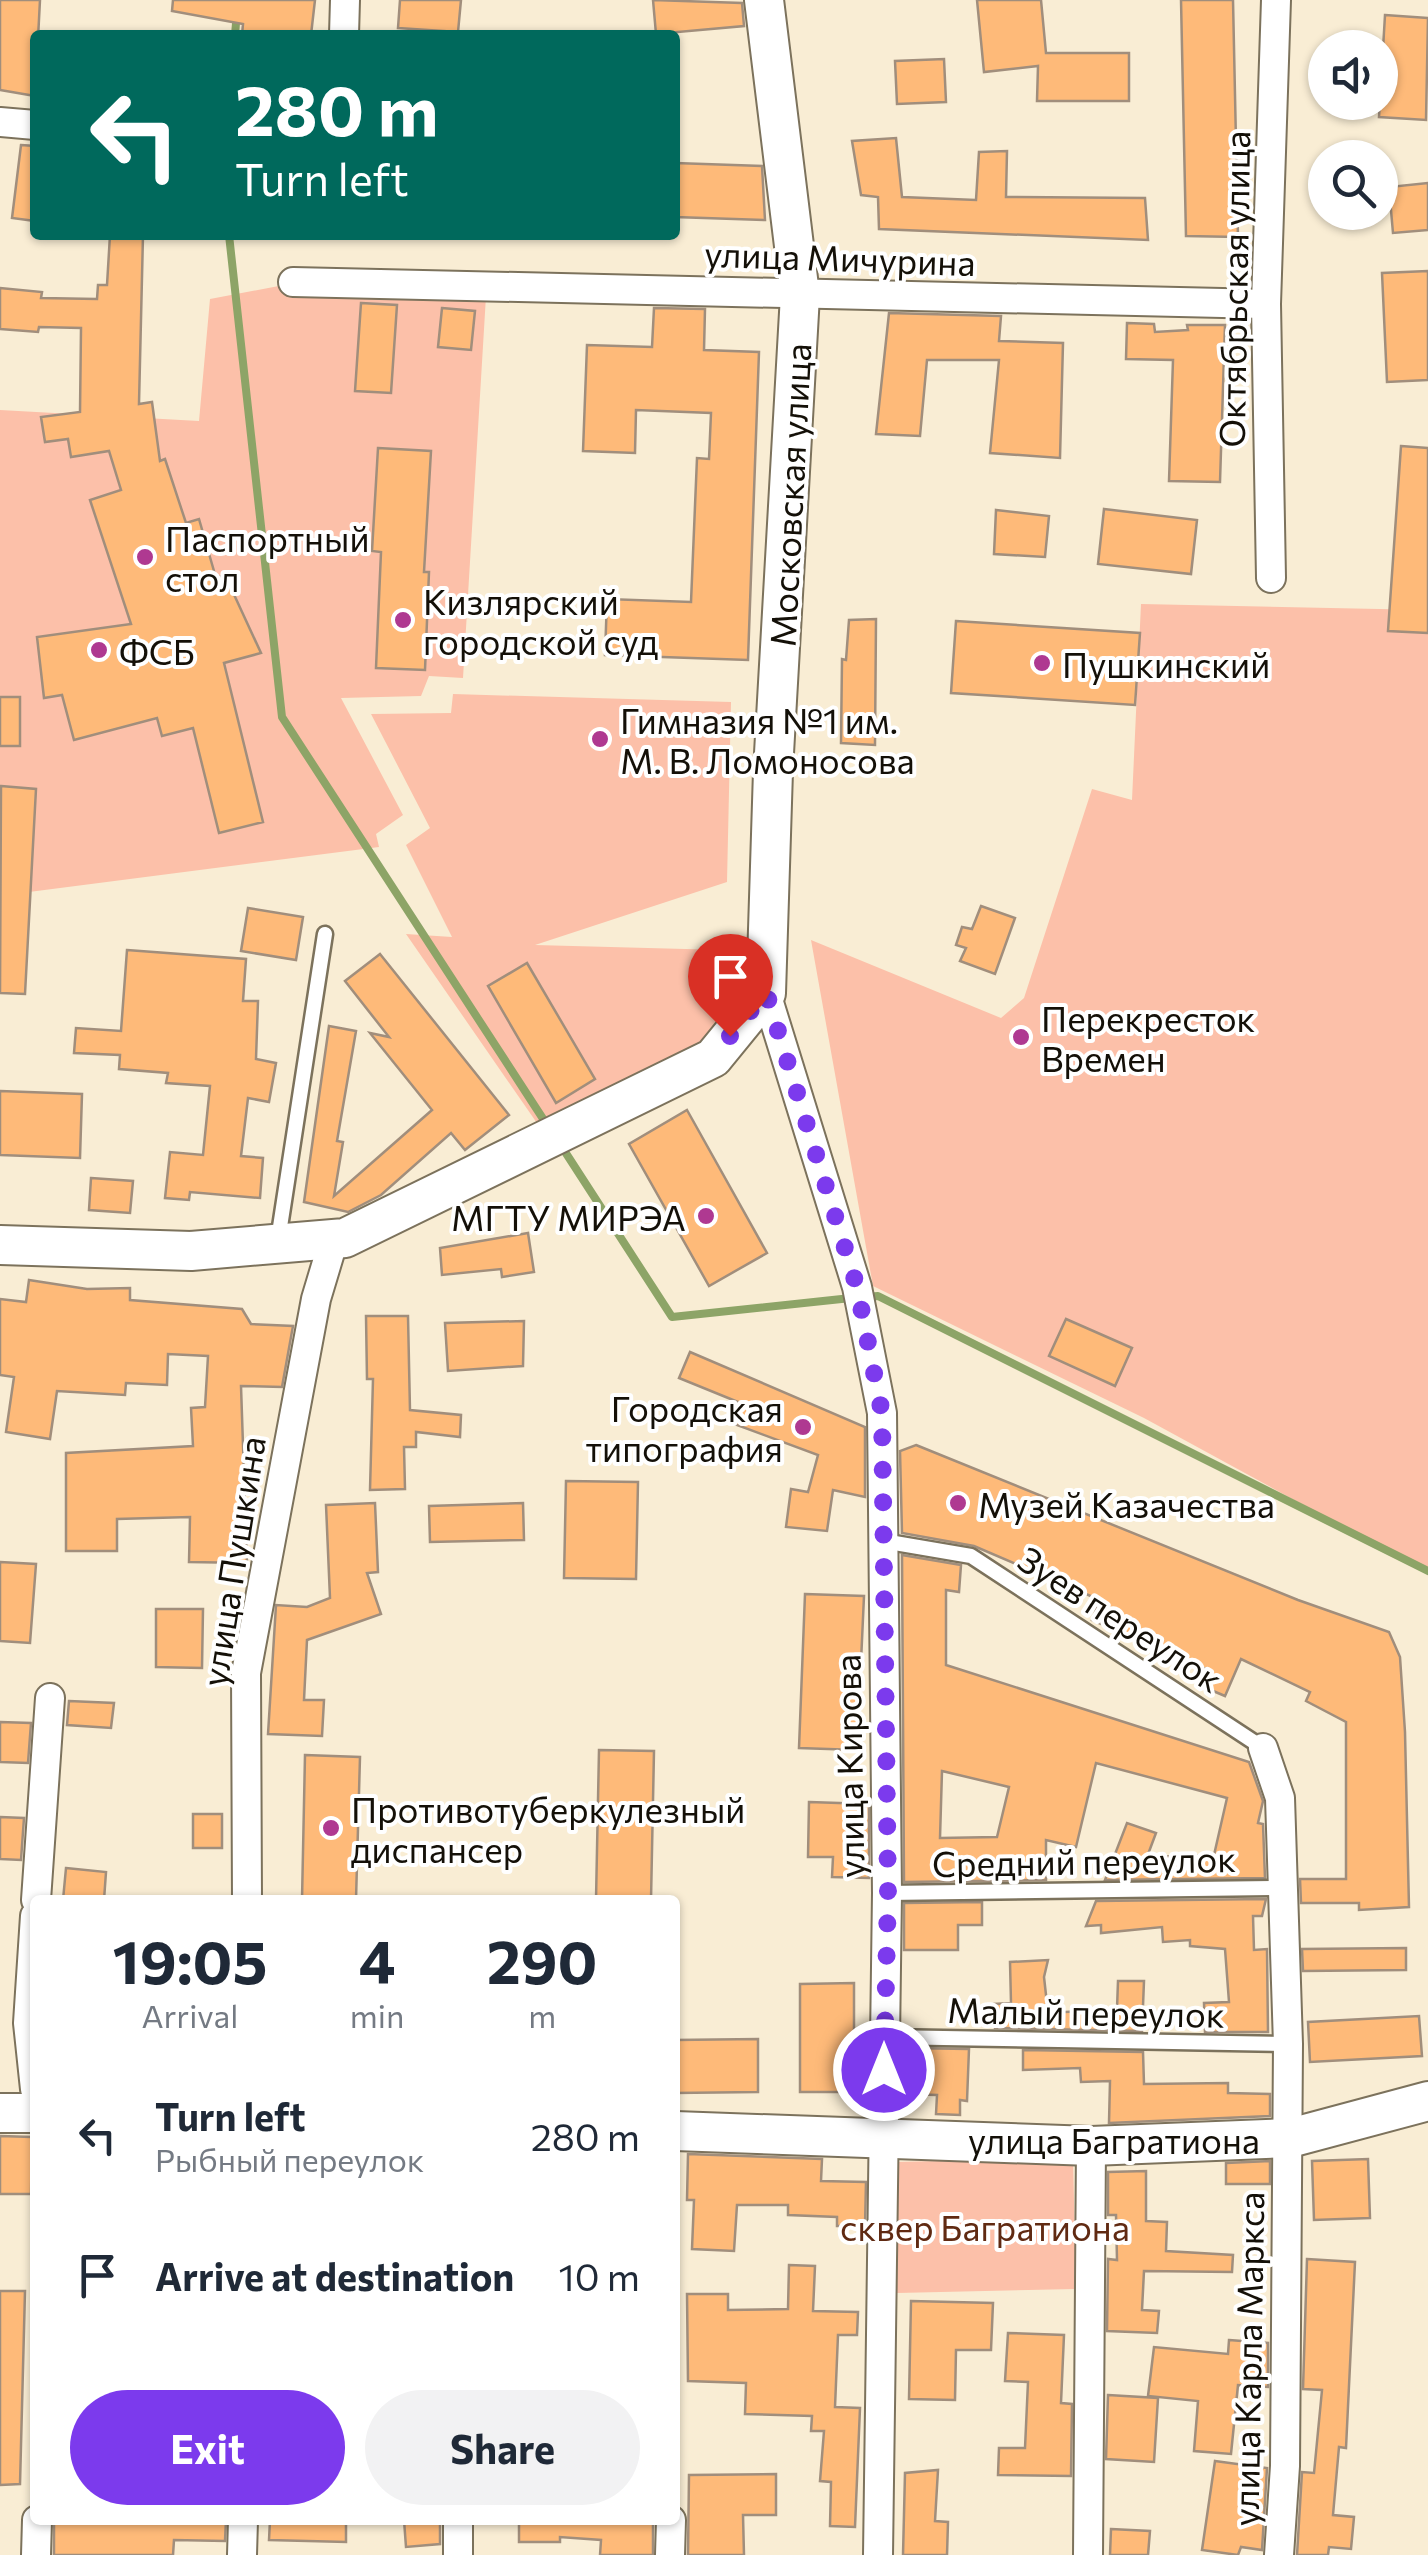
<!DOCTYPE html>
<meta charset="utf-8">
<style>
:root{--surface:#fff;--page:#f2f2f3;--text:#1f2937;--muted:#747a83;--accent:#7c3aed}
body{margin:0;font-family:Commissioner,sans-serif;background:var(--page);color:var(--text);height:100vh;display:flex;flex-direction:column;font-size:38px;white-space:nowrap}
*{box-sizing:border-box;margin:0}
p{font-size:32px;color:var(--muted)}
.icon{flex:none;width:55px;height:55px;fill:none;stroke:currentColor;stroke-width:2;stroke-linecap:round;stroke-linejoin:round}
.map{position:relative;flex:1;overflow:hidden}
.panel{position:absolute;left:30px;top:1895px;width:650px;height:630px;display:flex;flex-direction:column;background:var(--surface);border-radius:10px;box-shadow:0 2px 8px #0004}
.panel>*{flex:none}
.banner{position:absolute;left:30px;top:30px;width:650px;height:210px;border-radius:10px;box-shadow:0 2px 8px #0004;background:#00695c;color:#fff;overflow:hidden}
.controls{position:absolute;left:1308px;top:30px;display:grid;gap:20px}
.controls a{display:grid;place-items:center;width:90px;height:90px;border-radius:50%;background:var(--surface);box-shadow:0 2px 8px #0004;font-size:50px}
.pin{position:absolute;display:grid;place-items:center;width:85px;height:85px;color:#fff;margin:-102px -42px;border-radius:50% 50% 50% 0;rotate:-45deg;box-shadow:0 0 10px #0007}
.pin .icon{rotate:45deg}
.me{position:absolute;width:110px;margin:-55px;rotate:0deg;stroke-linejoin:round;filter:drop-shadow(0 0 8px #0008)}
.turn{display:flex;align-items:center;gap:35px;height:210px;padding:0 40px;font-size:45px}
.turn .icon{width:130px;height:130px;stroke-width:2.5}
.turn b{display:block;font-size:70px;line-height:85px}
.eta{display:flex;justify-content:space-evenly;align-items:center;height:170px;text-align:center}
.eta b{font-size:60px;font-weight:700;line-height:70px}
.cta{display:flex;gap:20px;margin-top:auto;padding:20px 40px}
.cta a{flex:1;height:115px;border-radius:60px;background:var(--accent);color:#fff;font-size:40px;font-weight:700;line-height:115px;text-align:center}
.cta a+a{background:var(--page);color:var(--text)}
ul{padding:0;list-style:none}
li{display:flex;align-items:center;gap:30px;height:140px;padding:0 40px}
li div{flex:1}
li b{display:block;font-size:38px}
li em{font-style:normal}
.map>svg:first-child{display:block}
</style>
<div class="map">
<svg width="1428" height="2555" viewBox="0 0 1428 2555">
<rect width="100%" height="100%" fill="#f9edd4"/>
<g fill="#fcc0a9">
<path d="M310,280L486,296L463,678L429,676L421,696L341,698L403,815L376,834L379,847L29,892L0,889V410L199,421L210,299Z"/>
<path d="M1141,604L1428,610V1573L1144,1418L873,1286L811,940L1001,1018L1024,998L1092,789L1132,800Z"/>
<path d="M453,694L731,702L727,882L535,945L761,951L759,992L712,1053L548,1139L406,934L452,937L406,845L430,828L371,714L451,713Z"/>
<path d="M1073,2158L1076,2289L897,2293L895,2162Z"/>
</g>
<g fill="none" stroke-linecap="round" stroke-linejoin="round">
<g stroke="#8da467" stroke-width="8">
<path d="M235,35L238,0"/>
<path d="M229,235L282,717L549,1128"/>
<path d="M560,1144L672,1317L851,1298"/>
<path d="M865,1297L878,1296L1428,1571"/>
</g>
</g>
<g fill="#feba79" stroke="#a18e7c" stroke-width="2.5" fill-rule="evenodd">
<path d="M0,0H40L35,96L0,90Z"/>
<path d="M173,0H315L311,35H242L243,24L172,11Z"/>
<path d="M400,0H461L458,32L398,28Z"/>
<path d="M653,0L742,3L744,26L656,34Z"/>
<path d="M977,0H1041L1046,53H1129V101H1037L1038,66L984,72Z"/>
<path d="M1181,0H1233L1238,237L1186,236Z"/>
<path d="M1385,15L1428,18L1426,120L1379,117Z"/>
<path d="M944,59L946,102L897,104L895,61Z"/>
<path d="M896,138L902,197L976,200L979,152L1007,151L1006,197L1145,198L1148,240L879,229L878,197L861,195L852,141Z"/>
<path d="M21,145L35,146V221L12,218Z"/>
<path d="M675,163L762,166L765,220L675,217Z"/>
<path d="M1428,183V230L1393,233L1389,187Z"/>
<path d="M110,235H143L139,404L152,402L160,461L165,459L186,523L199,519L216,578L225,575L261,653L224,663L263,822L219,833L193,728L162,736L157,718L74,740L62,695L44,698L37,637L131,624L90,500L121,490L109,451L71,457L68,439L45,442L41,417L80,412L81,328L39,327L38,332L0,329V288L42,292L41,298L97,299L98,285H107Z"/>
<path d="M1428,271V380L1387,382L1382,273Z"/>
<path d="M361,303L397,305L391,393L355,391Z"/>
<path d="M442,308L475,311L471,350L438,347Z"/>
<path d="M654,308L705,309L704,350L759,352L748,660L605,655L607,599L691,602L697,458L709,459L711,413L636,410L635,453L583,451L587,345L652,347Z"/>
<path d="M889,313L1001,316L999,341L1063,343L1060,458L990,453L999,360H927L920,436L876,434Z"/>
<path d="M1127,323L1154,324L1155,332L1188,330L1187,325H1225L1220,482L1169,481L1173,360L1126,359Z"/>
<path d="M1401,446L1428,448V633L1388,631Z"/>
<path d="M378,448L431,451L424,572H429L425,670L376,668L381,552L372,551Z"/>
<path d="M1104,509L1197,520L1191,574L1098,564Z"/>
<path d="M996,510L1049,516L1045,557L994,554Z"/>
<path d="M876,619L875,745L841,743L842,659L846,660L849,620Z"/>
<path d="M956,621L1140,633L1135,705L951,693Z"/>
<rect x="0" y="697" width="20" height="49"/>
<path d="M1,786L36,789L25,994L0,993Z"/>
<path d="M981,906L1015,918L995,974L960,961L966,948L956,945L962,927L972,929Z"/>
<path d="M248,908L303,917L296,960L241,951Z"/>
<path d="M127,950L246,959L243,1001H258L256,1059L276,1063L269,1102L248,1098L241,1156L263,1158L260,1198L190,1192L189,1200L165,1198L170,1152L203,1155L210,1086L166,1083L168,1073L119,1069L120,1055L74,1053L76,1028L121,1031Z"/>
<path d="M380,954L509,1115L465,1150L451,1133L381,1195L348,1212L304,1202L329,1026L356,1031L337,1141L343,1142L334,1196L432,1110L370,1033L389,1037L345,981Z"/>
<path d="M527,963L595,1079L556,1103L488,986Z"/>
<path d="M0,1091L82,1094L80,1158L0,1155Z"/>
<path d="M687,1110L767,1253L709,1286L629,1144Z"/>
<path d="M91,1178L133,1181L130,1213L89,1210Z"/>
<path d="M528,1233L534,1272L502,1277L501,1269L442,1275L440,1248Z"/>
<path d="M29,1280L87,1289L130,1288V1300L242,1309L251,1324L293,1326L282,1387L241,1386L247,1563L189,1562L190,1517L117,1519V1551H66V1453L193,1446L191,1408L205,1407L208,1356L168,1354L167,1385L126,1383L125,1395L57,1391L50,1439L6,1432L14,1377L0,1375V1299L26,1302Z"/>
<path d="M366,1316H408L410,1410L461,1415L460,1437L416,1432V1447H404L405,1489L370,1490L373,1379H367Z"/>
<path d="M1066,1319L1132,1348L1115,1386L1049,1356Z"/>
<path d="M524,1321L523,1366L448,1371L445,1323Z"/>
<path d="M690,1352L865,1427V1497L833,1490L827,1531L786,1527L791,1489L808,1492L818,1455L729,1422L738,1402L679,1378Z"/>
<path d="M916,1445L1298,1600L1389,1632L1400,1657L1405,1732L1409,1907L1359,1910V1903H1301L1300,1879H1346V1722L1306,1701L1310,1692L1241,1659L1225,1696L1199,1685L1206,1669L1092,1620L1100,1600L974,1546L902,1533L900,1451Z"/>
<path d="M566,1481L638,1482L636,1579L564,1578Z"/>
<path d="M375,1503L378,1572L367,1573L381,1614L307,1640L304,1700H324L322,1736L268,1734L276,1605L307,1607L330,1598L326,1505Z"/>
<path d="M523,1503L524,1540L430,1542L429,1506Z"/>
<path d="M902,1555L961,1565L959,1592L946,1590V1665L1249,1762L1263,1801L1258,1823L1263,1824L1265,1878L1105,1880L1127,1823L1156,1833L1147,1857L1214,1855L1227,1798L1096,1763L1076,1847L1046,1840V1880L904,1882ZM942,1771L1009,1787L997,1837L940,1838Z"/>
<path d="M0,1562L36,1564L30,1643L0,1641Z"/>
<path d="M805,1594L864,1596L857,1750L799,1748Z"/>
<path d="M156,1609H203L202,1668L156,1667Z"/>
<path d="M69,1701L114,1703L111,1728L67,1725Z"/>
<path d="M0,1722L31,1723L28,1763L0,1762Z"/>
<path d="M599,1750L654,1751L651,1900H596Z"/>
<path d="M305,1755L360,1757L356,1900H302Z"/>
<path d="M809,1802L869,1804V1878L832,1877L833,1857H808Z"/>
<rect x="193" y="1814" width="29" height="34"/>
<path d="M0,1817L24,1818L21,1860L0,1859Z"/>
<path d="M66,1868L106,1872L104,1900H63Z"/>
<path d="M1266,1899L1262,1916H1253L1254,1950L1267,1949L1268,2032H1205L1204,2003L1229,2002L1225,1949L1190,1946V1940L1163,1942L1162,1927L1101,1933V1925L1086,1926L1096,1901Z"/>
<path d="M982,1902V1925H958V1950H904V1903Z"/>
<path d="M1406,1948V1970L1303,1971L1302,1949Z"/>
<path d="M1048,1960L1044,1977L1048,2013L1117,2009L1118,1981H1144L1142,2031L995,2028L994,2004L1011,2003L1010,1962Z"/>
<path d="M854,1983V2092H800V1984Z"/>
<path d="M1419,2016L1422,2056L1310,2062L1308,2022Z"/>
<path d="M758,2039V2092L675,2093V2040Z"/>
<path d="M905,2048L969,2049L967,2101L960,2100V2115L936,2114L937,2095L904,2094Z"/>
<path d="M1023,2050L1143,2052L1144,2084L1228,2083V2093L1270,2094V2116L1109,2123L1110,2081L1081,2082L1080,2068L1023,2070Z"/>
<path d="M0,2136L32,2137L31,2194H0Z"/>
<path d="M688,2154L822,2159L821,2181L866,2182L865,2226H837V2217L788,2215V2205H737L734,2251L692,2249L694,2200H687Z"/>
<path d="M1368,2159L1370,2218L1314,2220L1312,2161Z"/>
<path d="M1270,2161V2184H1226V2163Z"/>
<path d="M1146,2171V2221L1167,2222L1166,2251L1233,2255L1232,2272L1144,2271L1142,2310L1159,2311L1157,2333L1107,2331L1108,2259L1117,2260L1116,2215H1108V2172Z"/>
<path d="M1307,2259L1355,2262L1346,2448L1339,2447L1333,2515L1354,2517L1351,2549L1329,2547L1328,2555H1297L1302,2472L1314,2473L1322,2390L1303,2389Z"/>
<path d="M789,2265L815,2266L813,2311L858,2312L857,2335H838L835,2407L860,2408L855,2527L830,2526L831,2482L820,2481L824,2431H811L812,2416L745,2414L746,2383L688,2381L687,2294H728V2310L788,2309Z"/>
<path d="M0,2291H25L20,2484L0,2485Z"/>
<path d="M911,2301L993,2303L991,2350H956L955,2400L909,2399Z"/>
<path d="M1008,2333L1064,2335L1061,2403L1072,2404L1071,2476L998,2475L999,2448H1025L1028,2382L1005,2381Z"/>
<path d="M1229,2340L1268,2343V2387L1238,2385L1231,2454L1194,2451L1198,2401L1148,2396L1154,2347L1228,2354Z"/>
<path d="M1108,2395L1158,2398L1154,2462L1106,2459Z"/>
<path d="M1215,2461L1267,2468L1262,2550L1241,2547L1238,2555L1202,2550Z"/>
<path d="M938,2470L935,2521L948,2522L947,2555H903L905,2473Z"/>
<path d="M776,2474V2515H743L744,2555H688L689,2475Z"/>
<path d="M54,2520H226L225,2541L174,2540L173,2555H54Z"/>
<path d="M270,2520H346V2542L269,2540Z"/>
<path d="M404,2520H440V2544L406,2547Z"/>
<path d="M519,2520L653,2523V2555H600L601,2540L560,2537V2542H519Z"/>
<path d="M1111,2529L1150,2531L1148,2555H1110Z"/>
</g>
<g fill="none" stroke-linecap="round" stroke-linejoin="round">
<defs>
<g id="lane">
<path d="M278,1240L325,934"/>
<path d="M883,1541L971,1556L1263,1748"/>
<path d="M887,1893L1281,1888"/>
<path d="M884,2037L1288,2044"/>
</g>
<g id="street">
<path d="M344,35L345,0"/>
<path d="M0,122L35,125"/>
<path d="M293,282L1266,304"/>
<path d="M1271,578L1266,304L1276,0"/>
<path d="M766,993L857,1287L882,1413L887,1893L878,2555"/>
<path d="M1263,1748L1280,1798L1288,2044L1285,2466L1279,2555"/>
<path d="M36,1900L50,1698"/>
<path d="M247,1900L246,1673L316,1299L334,1239"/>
<path d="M35,1916L28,2023L35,2089"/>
<path d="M36,2555L37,2520"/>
<path d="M242,2555L243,2520"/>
<path d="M458,2555V2520"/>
<path d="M670,2555L671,2520"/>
<path d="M1088,2555L1091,2146"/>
</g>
<g id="secondary">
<path d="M0,1245L191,1251L345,1238L713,1058L766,993L773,771L800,295L764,0"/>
<path d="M0,2113H35"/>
<path d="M675,2131L1091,2146L1290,2138L1428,2101"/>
</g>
</defs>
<use href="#lane" stroke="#7c725c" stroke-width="19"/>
<use href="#street" stroke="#7c725c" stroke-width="32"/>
<use href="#secondary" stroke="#7c725c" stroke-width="42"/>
<use href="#lane" stroke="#fff" stroke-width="14"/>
<use href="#street" stroke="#fff" stroke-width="28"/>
<use href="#secondary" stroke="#fff" stroke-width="38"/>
</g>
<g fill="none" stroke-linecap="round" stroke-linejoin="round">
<path stroke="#7c3aed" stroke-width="18" stroke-dasharray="0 32.4" d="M730,1036L766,992L857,1287L882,1413L888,1893L884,2070"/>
</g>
<g fill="#af3991" stroke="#fff" stroke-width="4">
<circle cx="145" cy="557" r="10"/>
<circle cx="403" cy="620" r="10"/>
<circle cx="99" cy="650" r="10"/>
<circle cx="1042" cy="663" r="10"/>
<circle cx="600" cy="739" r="10"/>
<circle cx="1021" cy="1037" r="10"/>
<circle cx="706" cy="1216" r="10"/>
<circle cx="803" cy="1427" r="10"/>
<circle cx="958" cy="1503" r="10"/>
<circle cx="331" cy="1828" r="10"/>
</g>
<g text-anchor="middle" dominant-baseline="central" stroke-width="8" stroke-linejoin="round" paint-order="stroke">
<g font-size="35" fill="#141008" stroke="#fff">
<text transform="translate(840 257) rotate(2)">улица Мичурина</text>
<text transform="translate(1233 289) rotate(-89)">Октябрьская улица</text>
<text transform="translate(789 495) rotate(-87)">Московская улица</text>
<text transform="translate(232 1561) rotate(-81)">улица Пушкина</text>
<text transform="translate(1121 1618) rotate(33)">Зуев переулок</text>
<text transform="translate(848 1766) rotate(-91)">улица Кирова</text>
<text transform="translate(1084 1860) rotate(-1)">Средний переулок</text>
<text transform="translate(1086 2011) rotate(1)">Малый переулок</text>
<text x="1114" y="2139">улица Багратиона</text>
<text transform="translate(1247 2359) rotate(-89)">улица Карла Маркса</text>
</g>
<g font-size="35" fill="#141008" stroke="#fff" text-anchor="start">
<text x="165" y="537">Паспортный<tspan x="165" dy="40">стол</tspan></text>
<text x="423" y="600">Кизлярский<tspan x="423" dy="40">городской суд</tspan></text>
<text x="119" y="650">ФСБ</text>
<text x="1062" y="663">Пушкинский</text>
<text x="620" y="719">Гимназия №1 им.<tspan x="620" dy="40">М. В. Ломоносова</tspan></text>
<text x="1041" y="1017">Перекресток<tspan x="1041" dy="40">Времен</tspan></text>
<text x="686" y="1216" text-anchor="end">МГТУ МИРЭА</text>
<text x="783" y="1407" text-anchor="end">Городская<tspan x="783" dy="40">типография</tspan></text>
<text x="978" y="1503">Музей Казачества</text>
<text x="351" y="1808">Противотуберкулезный<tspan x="351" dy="40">диспансер</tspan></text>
</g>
<g font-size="35" fill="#602a12" stroke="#fff">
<text x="985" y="2226">сквер Багратиона</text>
</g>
</g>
</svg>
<div class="controls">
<a><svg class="icon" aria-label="sound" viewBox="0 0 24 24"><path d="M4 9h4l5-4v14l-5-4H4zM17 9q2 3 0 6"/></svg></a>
<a><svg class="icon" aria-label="search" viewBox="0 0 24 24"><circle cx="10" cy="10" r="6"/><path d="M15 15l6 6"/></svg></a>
</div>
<div class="pin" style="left:730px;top:1036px;background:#d93025"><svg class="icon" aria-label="arrive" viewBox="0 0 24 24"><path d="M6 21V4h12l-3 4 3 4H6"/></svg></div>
<svg class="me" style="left:884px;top:2070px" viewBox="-20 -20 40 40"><circle r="17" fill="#7c3aed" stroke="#fff" stroke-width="3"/><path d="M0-11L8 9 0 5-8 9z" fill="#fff"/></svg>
<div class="banner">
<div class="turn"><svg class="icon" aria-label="left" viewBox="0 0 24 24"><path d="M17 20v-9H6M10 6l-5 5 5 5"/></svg><div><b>280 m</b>Turn left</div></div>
</div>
<section class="panel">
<div class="eta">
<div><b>19:05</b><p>Arrival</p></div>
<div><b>4</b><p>min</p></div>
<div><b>290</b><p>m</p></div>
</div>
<ul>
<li><svg class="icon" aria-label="left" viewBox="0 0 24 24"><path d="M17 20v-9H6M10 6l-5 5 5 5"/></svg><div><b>Turn left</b><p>Рыбный переулок</p></div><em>280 m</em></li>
<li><svg class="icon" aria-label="arrive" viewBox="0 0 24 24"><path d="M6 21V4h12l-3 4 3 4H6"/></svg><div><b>Arrive at destination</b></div><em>10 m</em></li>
</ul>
<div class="cta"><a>Exit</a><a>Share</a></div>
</section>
</div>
